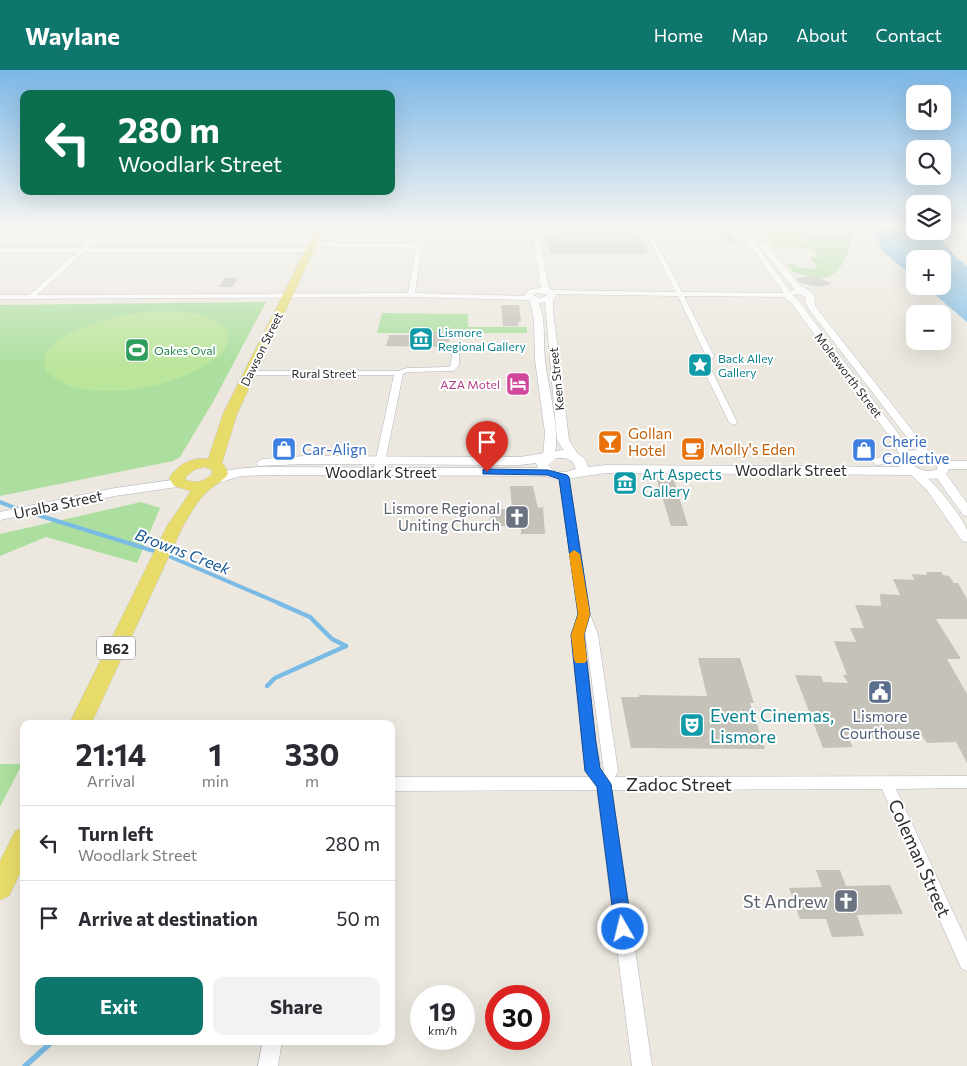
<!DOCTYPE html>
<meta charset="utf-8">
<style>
:root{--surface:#fff;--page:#f2f2f3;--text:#2b2b33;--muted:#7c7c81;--line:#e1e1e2;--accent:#0f766e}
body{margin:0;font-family:Commissioner,sans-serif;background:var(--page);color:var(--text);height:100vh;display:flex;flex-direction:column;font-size:19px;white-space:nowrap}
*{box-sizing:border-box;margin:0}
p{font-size:16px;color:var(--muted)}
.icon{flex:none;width:28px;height:28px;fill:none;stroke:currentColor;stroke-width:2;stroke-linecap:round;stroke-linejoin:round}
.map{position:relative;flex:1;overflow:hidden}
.sheet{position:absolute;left:20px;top:650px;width:375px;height:325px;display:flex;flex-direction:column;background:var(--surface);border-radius:10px;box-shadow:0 5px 20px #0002}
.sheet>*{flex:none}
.banner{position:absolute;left:20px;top:20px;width:375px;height:105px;border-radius:10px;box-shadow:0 5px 20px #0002;background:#0b6e4f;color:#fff;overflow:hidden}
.controls{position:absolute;left:906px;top:15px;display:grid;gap:10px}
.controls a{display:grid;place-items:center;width:45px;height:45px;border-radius:10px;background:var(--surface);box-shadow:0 5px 20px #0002;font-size:25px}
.speed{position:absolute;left:410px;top:915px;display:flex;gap:10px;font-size:25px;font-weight:700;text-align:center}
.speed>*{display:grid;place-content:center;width:65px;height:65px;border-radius:50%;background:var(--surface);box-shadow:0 5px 20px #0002;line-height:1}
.speed small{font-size:12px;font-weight:400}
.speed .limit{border:8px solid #d22;background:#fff;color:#111}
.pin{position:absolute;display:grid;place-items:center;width:42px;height:42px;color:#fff;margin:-51px -21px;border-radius:50% 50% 50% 0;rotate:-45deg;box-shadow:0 0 5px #0007}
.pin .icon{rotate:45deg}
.me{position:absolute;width:55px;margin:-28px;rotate:352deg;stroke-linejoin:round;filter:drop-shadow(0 0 4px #0008)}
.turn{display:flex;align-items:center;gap:18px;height:105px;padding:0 15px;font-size:22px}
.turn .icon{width:65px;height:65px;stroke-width:2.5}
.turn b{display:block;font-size:35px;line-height:42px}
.eta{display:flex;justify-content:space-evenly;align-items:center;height:85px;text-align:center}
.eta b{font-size:30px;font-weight:700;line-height:35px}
.action{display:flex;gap:10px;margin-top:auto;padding:10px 15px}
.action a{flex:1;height:58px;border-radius:10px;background:var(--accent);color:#fff;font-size:20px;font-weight:700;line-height:58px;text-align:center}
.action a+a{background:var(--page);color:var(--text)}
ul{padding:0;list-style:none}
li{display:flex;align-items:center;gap:15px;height:75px;padding:0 15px;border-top:1px solid var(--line)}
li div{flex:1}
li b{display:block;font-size:19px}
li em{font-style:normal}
header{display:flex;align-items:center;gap:30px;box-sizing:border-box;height:70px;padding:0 25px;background:var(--accent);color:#fff}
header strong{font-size:24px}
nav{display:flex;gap:28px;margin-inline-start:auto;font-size:18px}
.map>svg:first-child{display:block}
</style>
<header>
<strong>Waylane</strong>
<nav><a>Home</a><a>Map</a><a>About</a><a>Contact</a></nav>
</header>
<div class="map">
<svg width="967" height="996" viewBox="0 0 967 996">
<rect width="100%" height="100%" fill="#ece8df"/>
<path fill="#ece7d0" d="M335,155H517L519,173L327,172Z"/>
<g fill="#acdf9f">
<path d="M796,162H852L850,164C854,177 840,208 823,208C813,208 802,204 793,202L787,194L796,195L798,198L815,199L817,196L809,187H819L807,172H811L804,169Z"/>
<path d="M266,232L213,332L180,387L173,391L0,426V235Z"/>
<path d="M382,243L468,244V257H527V263H377Z"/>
<path d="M141,432L160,438L137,493L46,467L0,486V464Z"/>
<path d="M0,694H22L0,737Z"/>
</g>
<g fill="#bce59c">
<path d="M764,162H795L803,170H801L806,172L811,179H777Z"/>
<path d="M153,241C180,241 209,240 228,262C228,265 229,270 228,273C226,281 217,288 210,292C174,316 120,327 78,318C64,315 55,309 45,300C45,296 44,291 45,288C52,257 127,244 153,241Z"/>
</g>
<path fill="#7abbe6" d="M871,155H915V161H934L957,188L967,196V252L925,216H942V189H915V208L883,182Z"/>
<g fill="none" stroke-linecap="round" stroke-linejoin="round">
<g stroke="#7abbe6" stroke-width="4">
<path d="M0,432L21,440"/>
<path d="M28,442L157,482"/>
<path d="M164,484L281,534"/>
</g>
<g stroke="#7abbe6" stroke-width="4.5">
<path d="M278,533L310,547L332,569L346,576"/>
<path d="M267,616L275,608L346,576"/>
</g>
<path stroke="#7abbe6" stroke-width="5.5" d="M25,996L53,971"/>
</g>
<g fill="#c5c2ba">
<path d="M605,155H635L648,183L550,184L545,167H556L554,156H580L581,160H606Z"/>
<path d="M711,155H723L735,172H723Z"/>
<path d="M816,206L832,214L820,217L800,213L796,208Z"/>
<path d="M225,208H238L232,217H219Z"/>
<path d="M501,235H519L521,252H518V256H503Z"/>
<path d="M410,262H450L449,272H446L445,277L386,276L389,265H409Z"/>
<path d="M657,410H674L688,456H671Z"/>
<path d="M510,416H533L538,438L543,437L545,464H521V456H491L490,439H512Z"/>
<path d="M926,502H941L943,505L949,506L954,513H958L967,529V549H936L961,589H947L967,624V693L956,672L927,673L922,666L848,668L853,677L823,678L795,605L821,606L823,612L848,613L843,605H847L834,571L856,572L850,558H864L855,535L881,536L880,524L900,525L893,509L914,510L912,504L927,505Z"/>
<path d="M698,588H740L754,633H750L765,679L631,678L621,627H639V625L707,626Z"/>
<path d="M816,800H840L846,816L890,815L903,844L857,845L864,866L832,867L826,849H800L789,818L822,817Z"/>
</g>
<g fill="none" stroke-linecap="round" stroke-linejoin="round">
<defs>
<g id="minor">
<path d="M106,155H113L88,178H309L312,180L309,182H84L37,225L408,223L416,178L309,176V174L311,173L419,174L422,176L415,223L530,226L533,228L530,230L411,227L0,229V225H29L77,182H0V178H81Z"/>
<path d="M641,155H647L682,222L787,223L790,225L787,227L684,226L714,286L708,293L737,352L736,354L733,355L729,352L700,293L706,286L678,226L549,224L546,222L549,220L676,222Z"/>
<path d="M452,281L459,283V295L454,301L408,302L403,304L383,402L378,405L373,402L394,305H249L245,303L249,301H398L407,298L449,297L451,294Z"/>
<path d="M564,404L569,407L590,544L598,565L618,701L615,707L967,706V718L896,719L967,872V901L961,898L882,719L612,720L652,996H632L597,720L391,721V707H589L586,701L582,673L572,565L578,544L559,407ZM585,562L604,701L603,702C597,695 583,576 585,562Z"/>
<path d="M263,971H282L278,996H258Z"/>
</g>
<g id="tertiary">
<path d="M531,155H538L548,215L551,220L557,225L553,230V240L569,370L579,386L573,389L569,388L557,370L545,232L539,233C546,251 543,271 545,290C547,313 563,369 553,388H545L543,386L545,363L535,290L534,251L530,231L524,225L531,219L541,218ZM537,223L548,225L540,228L533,225Z"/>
<path d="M735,155H742L790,221L795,220L759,175V171H765L798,214L814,224L815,236L930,383L932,385L930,387H922L808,238L805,231L806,227L798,224L792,225L798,230L903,370L911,385L905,388L901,387L892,370L792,234L785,228L781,219Z"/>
<path d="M916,399C927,402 965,450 967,460C967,464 967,468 967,472L962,471L927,420L912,406L910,403Z"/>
<path d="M940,400L944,401L967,433V446L963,445L934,404Z"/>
</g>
<g id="secondary">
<path d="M562,380C573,381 586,384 588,397L606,395L900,397L897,393L877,395L871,391L873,388L897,386L905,381L914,380L932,383L946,391H967V399H949C943,413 923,409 911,405L606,403L560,410L545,406L266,405L241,406L215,414L208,410C218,399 243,398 258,397L538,398L536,393L520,395L304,394L258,396L256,393L262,389L304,386L520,387ZM556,388H565L572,391L576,399L565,402L554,401L548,395ZM909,388H923L937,396V399C927,404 918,399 910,393Z"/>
<path d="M179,409L186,413L184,416L115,426L0,450V442L115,418Z"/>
</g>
<g id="primary">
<path d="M318,155H327L314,180L237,344L222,393L226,398L228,404C222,412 216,414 209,420C198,429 191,443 183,456L91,654H69L167,456L191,421L174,416L169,408C177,395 193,386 208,389L223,344ZM204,397L212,400V404C205,411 196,414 186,410L185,408L194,400Z"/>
<path d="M24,758V795L9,826L0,830V791L15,761Z"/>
</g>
</defs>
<use href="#minor" stroke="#b2b3be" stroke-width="1"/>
<use href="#tertiary" stroke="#b2b3be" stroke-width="1"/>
<use href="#secondary" stroke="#b2b3be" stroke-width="1"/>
<use href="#primary" stroke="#c8c8c8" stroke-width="1"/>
<use href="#minor" fill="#fff" fill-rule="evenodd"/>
<use href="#tertiary" fill="#fff" fill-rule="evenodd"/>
<use href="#secondary" fill="#fff" fill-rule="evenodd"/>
<use href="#primary" fill="#e7db69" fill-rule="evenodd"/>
</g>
<linearGradient id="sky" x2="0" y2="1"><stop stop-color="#7cb7e7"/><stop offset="0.53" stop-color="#f6f5f1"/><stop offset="1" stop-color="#f6f5f1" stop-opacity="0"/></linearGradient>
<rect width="967" height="295" fill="url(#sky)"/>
<path fill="#1a73e8" stroke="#114b97" d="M483,399L548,400L567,405L569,407L590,544L584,565L596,673L600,698L611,714L632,859L630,865L623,867L617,865L615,859L597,717L585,701L571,565L578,544L559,409L547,405L487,404H483Z"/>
<path fill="#f59e0b" d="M574,480L580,484L590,544L584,565L587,590L585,593H576L574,590L571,565L578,544L569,484Z"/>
<defs>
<symbol id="museum-square" viewBox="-11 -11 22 22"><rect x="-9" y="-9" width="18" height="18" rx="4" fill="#0f9aa8" stroke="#fff"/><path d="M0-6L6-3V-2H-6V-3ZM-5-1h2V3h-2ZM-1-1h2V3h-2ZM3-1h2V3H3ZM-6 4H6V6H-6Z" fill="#fff"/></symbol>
<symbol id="stadium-square" viewBox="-11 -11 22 22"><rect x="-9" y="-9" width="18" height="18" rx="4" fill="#2e9e5b" stroke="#fff"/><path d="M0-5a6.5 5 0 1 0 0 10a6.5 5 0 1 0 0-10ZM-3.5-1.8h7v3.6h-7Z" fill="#fff"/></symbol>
<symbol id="sight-square" viewBox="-11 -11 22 22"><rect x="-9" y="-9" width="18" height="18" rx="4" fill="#0f9aa8" stroke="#fff"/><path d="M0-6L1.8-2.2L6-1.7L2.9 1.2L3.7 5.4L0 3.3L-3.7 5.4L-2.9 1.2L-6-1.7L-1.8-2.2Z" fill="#fff"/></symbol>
<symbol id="hotel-square" viewBox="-11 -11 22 22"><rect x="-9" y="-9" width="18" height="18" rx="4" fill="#d1479c" stroke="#fff"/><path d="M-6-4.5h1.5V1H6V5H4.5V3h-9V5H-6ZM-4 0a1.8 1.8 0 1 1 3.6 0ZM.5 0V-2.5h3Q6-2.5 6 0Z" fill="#fff"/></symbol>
<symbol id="bar-square" viewBox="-11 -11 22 22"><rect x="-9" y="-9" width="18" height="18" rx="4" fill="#e8710a" stroke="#fff"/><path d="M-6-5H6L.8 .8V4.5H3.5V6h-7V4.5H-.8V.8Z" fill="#fff"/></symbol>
<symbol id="shop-square" viewBox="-11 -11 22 22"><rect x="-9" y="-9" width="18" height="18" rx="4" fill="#3f7fe0" stroke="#fff"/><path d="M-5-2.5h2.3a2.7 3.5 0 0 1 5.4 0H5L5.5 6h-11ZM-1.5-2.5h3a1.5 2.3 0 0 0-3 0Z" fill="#fff"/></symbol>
<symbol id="cafe-square" viewBox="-11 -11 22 22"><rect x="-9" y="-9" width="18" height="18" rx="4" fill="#e8710a" stroke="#fff"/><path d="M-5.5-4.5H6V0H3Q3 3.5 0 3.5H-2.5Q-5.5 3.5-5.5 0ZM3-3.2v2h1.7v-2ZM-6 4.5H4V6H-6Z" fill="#fff"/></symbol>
<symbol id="church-square" viewBox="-11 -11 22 22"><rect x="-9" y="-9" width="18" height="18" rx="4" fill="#6b7280" stroke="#fff"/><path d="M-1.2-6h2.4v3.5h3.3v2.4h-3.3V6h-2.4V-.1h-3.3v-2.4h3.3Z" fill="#fff"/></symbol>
<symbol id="civic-square" viewBox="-11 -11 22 22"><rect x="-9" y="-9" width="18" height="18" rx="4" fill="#5c6f8a" stroke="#fff"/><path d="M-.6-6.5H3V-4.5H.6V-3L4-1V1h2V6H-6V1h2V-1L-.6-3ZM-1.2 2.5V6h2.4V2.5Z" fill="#fff"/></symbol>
<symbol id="theatre-square" viewBox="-11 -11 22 22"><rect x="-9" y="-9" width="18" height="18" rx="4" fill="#0f9aa8" stroke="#fff"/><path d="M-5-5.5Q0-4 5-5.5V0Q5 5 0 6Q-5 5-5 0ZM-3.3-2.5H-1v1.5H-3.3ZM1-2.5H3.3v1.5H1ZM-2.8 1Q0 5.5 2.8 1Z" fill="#fff"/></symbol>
</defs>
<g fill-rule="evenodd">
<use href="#museum-square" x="407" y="255" width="28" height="28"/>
<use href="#stadium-square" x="123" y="266" width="28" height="28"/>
<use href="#sight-square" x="686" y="281" width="28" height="28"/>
<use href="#hotel-square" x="504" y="300" width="28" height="28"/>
<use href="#bar-square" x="596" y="358" width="28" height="28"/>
<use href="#shop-square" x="270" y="365" width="28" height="28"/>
<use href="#cafe-square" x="679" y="365" width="28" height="28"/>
<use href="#shop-square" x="850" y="366" width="28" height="28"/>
<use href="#museum-square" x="611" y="399" width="28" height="28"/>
<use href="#church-square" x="503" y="433" width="28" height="28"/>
<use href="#civic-square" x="866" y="608" width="28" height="28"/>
<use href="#theatre-square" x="678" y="641" width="28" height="28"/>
<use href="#church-square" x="832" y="817" width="28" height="28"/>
</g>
<g text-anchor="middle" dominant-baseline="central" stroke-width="4" stroke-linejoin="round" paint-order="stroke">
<g font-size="12" fill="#0d838f" stroke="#fff" text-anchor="start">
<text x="438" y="262">Lismore<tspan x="438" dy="14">Regional Gallery</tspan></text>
<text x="718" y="288">Back Alley<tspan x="718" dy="14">Gallery</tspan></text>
</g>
<g font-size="12" fill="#2c2c2c" stroke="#fff">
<text transform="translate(261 279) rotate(-64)">Dawson Street</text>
<text x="324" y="303">Rural Street</text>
<text transform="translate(849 305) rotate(53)">Molesworth Street</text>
<text transform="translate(556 309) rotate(-96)">Keen Street</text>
</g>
<g font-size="12" fill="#27864d" stroke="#fff" text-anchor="start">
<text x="154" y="280">Oakes Oval</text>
</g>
<g font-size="12" fill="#b23c85" stroke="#fff" text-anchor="end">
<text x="500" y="314">AZA Motel</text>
</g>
<rect fill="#fff" stroke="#6b6b6b" stroke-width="1" x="97" y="566.5" width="38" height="23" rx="4"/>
<g font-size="14" font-weight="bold" fill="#2c2c2c">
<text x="116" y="578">B62</text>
</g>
<g font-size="15" fill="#c56008" stroke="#fff" text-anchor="start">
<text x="628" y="363">Gollan<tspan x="628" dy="17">Hotel</tspan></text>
<text x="710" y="379">Molly's Eden</text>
</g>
<g font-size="15" fill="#366cbe" stroke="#fff" text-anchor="start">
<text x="882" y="371">Cherie<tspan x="882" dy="17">Collective</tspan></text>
<text x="302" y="379">Car-Align</text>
</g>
<g font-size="15" fill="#2c2c2c" stroke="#fff">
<text x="791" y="400">Woodlark Street</text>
<text x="381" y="402">Woodlark Street</text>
<text transform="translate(58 434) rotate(-12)">Uralba Street</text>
</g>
<g font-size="15" fill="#0d838f" stroke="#fff" text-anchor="start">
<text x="642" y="404">Art Aspects<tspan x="642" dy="17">Gallery</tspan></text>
</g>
<g font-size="15" fill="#5b616d" stroke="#fff" text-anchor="end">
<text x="500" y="438">Lismore Regional<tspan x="500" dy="17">Uniting Church</tspan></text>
</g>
<g font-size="15" fill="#4e5e75" stroke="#fff">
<text x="880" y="646">Lismore<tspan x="880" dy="17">Courthouse</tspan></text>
</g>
<g font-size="16" font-style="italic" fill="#175894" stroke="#fff">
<text transform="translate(183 481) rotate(21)">Browns Creek</text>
</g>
<g font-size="18" fill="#0d838f" stroke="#fff" text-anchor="start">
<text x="710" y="645">Event Cinemas,<tspan x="710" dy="21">Lismore</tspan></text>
</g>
<g font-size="18" fill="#2c2c2c" stroke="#fff">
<text x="679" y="714">Zadoc Street</text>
<text transform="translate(920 788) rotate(66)">Coleman Street</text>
</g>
<g font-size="18" fill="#5b616d" stroke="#fff" text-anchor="end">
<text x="828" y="831">St Andrew</text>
</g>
</g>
</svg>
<div class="controls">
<a><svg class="icon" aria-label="sound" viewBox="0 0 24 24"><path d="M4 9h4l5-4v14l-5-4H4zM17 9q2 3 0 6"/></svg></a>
<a><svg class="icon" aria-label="search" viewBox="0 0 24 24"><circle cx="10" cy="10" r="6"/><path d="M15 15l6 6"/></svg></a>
<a><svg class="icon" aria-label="layers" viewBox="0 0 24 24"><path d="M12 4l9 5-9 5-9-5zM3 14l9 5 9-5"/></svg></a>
<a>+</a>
<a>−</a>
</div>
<div class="speed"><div>19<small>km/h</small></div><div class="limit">30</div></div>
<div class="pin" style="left:487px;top:402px;background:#d93025"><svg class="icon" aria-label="arrive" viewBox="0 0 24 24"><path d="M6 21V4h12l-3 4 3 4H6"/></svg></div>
<svg class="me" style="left:623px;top:859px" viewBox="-20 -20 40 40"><circle r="17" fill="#1a73e8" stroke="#fff" stroke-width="3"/><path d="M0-11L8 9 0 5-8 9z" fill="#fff"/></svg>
<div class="banner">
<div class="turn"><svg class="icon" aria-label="left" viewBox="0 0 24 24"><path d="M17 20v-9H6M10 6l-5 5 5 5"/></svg><div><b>280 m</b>Woodlark Street</div></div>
</div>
<section class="sheet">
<div class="eta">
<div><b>21:14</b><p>Arrival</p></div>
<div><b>1</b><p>min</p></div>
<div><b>330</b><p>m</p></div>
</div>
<ul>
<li><svg class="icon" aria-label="left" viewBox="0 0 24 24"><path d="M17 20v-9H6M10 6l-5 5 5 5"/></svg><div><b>Turn left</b><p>Woodlark Street</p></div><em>280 m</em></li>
<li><svg class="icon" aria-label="arrive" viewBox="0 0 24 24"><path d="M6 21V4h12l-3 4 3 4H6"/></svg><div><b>Arrive at destination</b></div><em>50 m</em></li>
</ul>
<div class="action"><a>Exit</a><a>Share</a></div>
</section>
</div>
